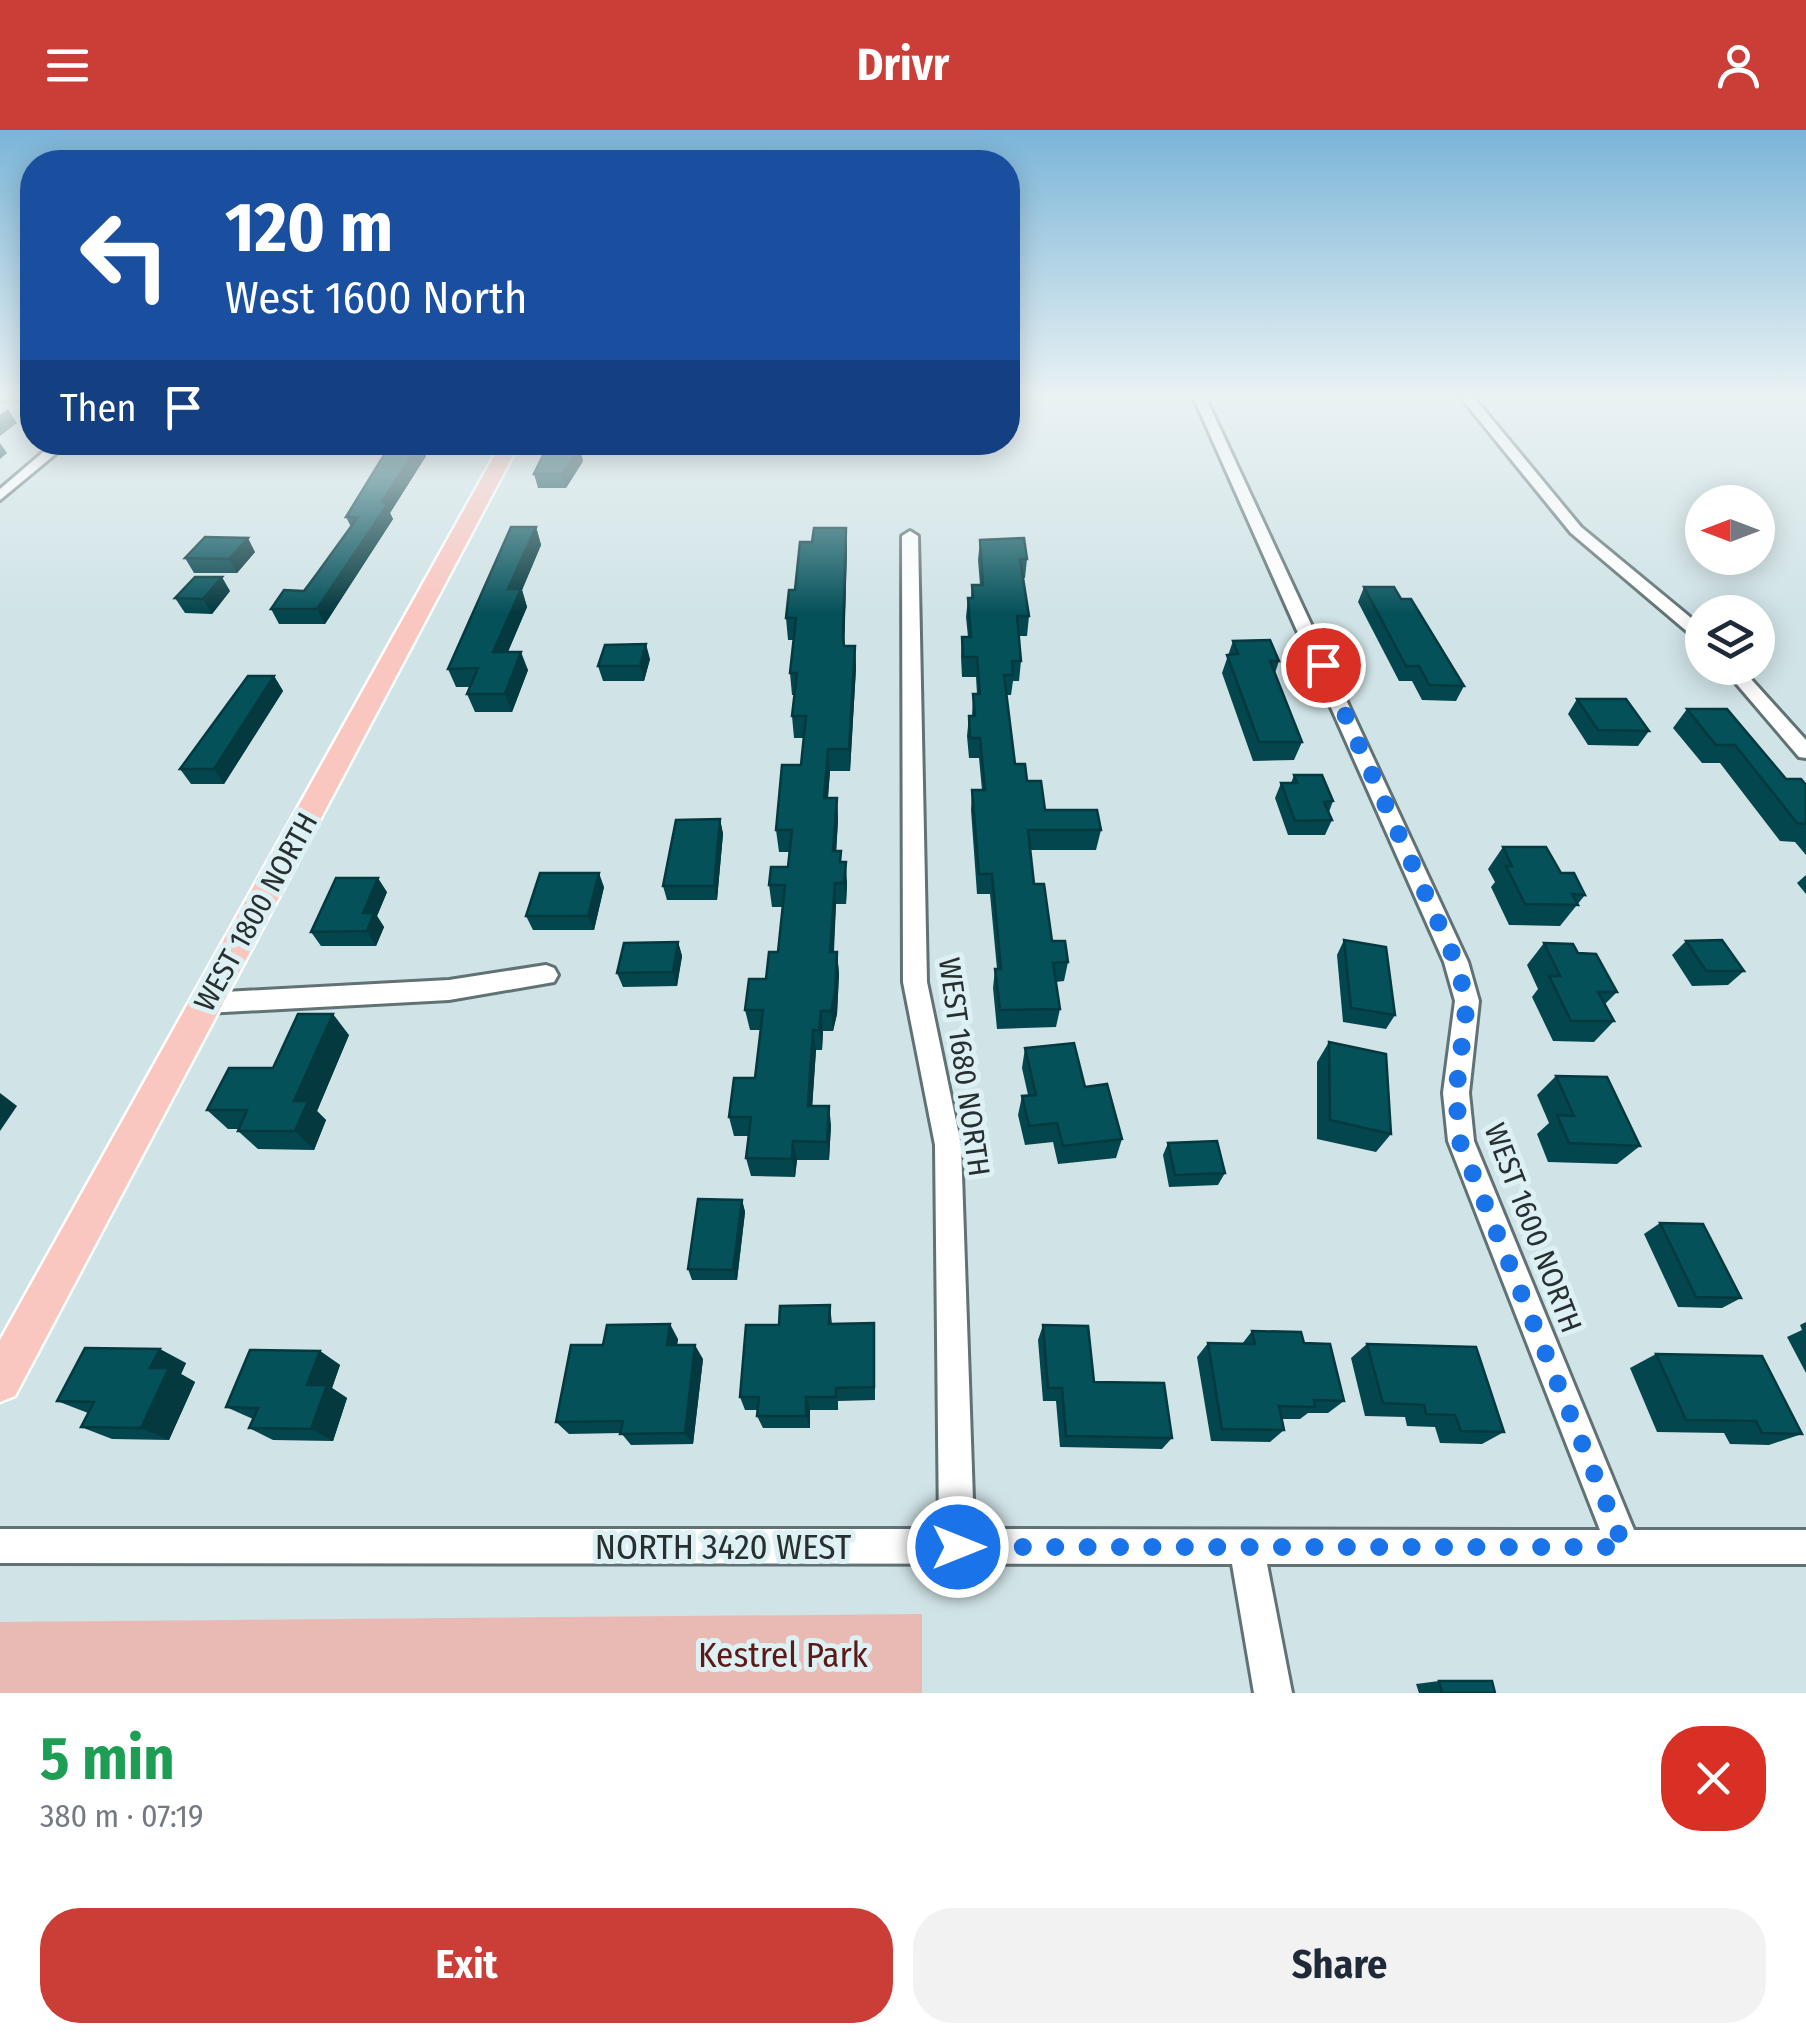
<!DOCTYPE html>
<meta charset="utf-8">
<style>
:root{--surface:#fff;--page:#f2f2f3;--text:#1f2937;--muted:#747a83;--accent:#cb3d37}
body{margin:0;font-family:"Fira Sans Condensed",sans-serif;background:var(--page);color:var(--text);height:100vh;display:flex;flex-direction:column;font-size:38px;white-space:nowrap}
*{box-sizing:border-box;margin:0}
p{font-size:32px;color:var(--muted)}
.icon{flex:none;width:55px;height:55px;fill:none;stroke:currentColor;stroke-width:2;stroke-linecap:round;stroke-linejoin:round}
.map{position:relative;height:1563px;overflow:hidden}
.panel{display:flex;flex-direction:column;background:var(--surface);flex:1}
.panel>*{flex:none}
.banner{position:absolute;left:20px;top:20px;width:1000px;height:305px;border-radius:40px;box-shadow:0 5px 25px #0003;background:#1a4fa0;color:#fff;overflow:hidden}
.needle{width:65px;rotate:270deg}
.controls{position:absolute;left:1685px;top:355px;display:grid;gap:20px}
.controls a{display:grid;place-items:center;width:90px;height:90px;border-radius:50%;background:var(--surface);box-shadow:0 5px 25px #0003;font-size:50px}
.pin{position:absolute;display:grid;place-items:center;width:85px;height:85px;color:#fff;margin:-42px;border:5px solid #fff;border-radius:50%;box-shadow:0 2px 10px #0007}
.me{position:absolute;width:110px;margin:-55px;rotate:90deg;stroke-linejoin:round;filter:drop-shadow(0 0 8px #0008)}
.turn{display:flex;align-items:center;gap:35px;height:210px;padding:0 40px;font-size:45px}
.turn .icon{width:130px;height:130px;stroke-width:2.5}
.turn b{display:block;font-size:70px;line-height:85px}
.then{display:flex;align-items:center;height:95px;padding:0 40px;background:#0003;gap:20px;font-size:38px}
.round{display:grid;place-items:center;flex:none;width:105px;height:105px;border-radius:40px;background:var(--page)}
.overview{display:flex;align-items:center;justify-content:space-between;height:170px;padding:0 40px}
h1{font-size:60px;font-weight:700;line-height:75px;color:#1e9e55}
.button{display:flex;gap:20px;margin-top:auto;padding:20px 40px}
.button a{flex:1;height:115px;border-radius:40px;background:var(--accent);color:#fff;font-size:40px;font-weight:700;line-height:115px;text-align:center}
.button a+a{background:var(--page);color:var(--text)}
header{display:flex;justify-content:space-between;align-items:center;height:130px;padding:0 40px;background:var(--accent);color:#fff;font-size:45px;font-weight:700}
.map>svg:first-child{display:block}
</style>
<header><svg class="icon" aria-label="menu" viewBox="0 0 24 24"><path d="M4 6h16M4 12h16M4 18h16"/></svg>Drivr<svg class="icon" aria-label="person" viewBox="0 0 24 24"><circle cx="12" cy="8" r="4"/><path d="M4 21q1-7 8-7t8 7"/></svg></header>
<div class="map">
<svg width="1806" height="1563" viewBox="0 0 1806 1563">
<rect width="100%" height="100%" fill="#d0e3e6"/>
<path fill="#e9bab4" d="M922,1484V1563H0V1492Z"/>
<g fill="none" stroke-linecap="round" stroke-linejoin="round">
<defs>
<g id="minor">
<rect x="0" y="264" width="32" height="6"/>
<path d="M1192,264H1204L1468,832L1479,871L1469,963L1474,1011L1634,1400H1806V1434H1267L1292,1563H1254L1232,1434L0,1433V1399H939L935,1015L903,852L902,406L910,401L918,406L927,852L961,1015L974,1399L1600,1400L1448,1011L1443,963L1455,871L1444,832Z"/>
<path d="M1458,264H1471L1581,397L1702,497V510L1696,509L1571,403Z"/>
<path d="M55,312H70L0,370V359Z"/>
<path d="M666,313L671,314V320L508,322L501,318L508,314Z"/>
<path d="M1723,538H1741L1806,610V628L1799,627Z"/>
<path d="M546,835L554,838L558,845L554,852L449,870L206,883L197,880L194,873L197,866L206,863L449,850Z"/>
</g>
<path id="major" d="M502,312H520L15,1266L0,1272V1210Z"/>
</defs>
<use href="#minor" stroke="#617274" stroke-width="6"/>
<use href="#major" stroke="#fff" stroke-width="5"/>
<use href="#minor" fill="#fff" fill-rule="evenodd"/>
<use href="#major" fill="#fac6c0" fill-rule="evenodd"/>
</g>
<g fill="#04464d">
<path d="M421,312L426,326L390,383L393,389L325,494H279L271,479L304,461L351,397L346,387Z"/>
<path d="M583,331L566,358H538L534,344Z"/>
<path d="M536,397L541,415L522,460L527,477L508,522L528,540L512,582H475L467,564L470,557H456L448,539Z"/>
<path d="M846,398L847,419L844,516H855L856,538L850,641H830L828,668H837L838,690L836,721L842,732L847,753L846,774H836L834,822H837L839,844L837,884L833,901H823L822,920H816L812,976L831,995L829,1030H797L795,1047L751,1046L746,1028L748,1006H734L729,987L755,948L760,900H750L745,880L766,849L778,822L783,777H772L769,755L788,737L789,722H779L776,700L801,635L804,608H794L792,586L794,565H792L790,543L794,510H788L786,488L812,412Z"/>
<path d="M980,410L1027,429L1025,448H1023L1029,486L1027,506H1019L1021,531L1019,551H1013L1011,565H1006L1015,634L1045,680L1101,700L1096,720H1030L1034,754L1052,811L1068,832L1064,851L1056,852L1060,879L1056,897L997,899L993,858L995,839H997L990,764H977L971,680L972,660H982L979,628H969L967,606L969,586H972L973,564H977L976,547H962L961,527L962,507H968L966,487L968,468H971L972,455H980L978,430Z"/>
<path d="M255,422L237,443H194L185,428Z"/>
<path d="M1364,457L1464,556L1456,571L1422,570L1412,551H1399L1358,472Z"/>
<path d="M230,461L212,484L185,483L175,468Z"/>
<path d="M1233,511L1279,531L1275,543L1302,612L1294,630L1253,631L1222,543Z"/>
<path d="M650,529L644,551H603L598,536Z"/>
<path d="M274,546L283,561L224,654H191L180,639Z"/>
<path d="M1577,569L1649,601L1638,616L1588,615L1568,584Z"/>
<path d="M1687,579L1786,649L1806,655V725L1795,712L1780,711L1720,633H1702L1673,598Z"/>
<path d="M1294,645L1333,671L1329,682L1332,690L1325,705H1288L1275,668L1281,653H1291Z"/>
<path d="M720,689L723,704L717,770H667L663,756Z"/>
<path d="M1503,717L1561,743L1585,765L1560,796L1509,795L1491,757L1495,752L1488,739Z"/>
<path d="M1806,745V764L1797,753Z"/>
<path d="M604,757L594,800H533L526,786Z"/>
<path d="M387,762L377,786L384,797L376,816H321L311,802Z"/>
<path d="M1344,810L1395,885L1386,899L1343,892L1337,825Z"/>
<path d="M1686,811L1744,841L1728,855L1692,856L1672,825Z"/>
<path d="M678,812L682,826L677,856L623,857L617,843Z"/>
<path d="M1544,813L1578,823L1617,862L1605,874L1614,891L1594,912L1553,911L1532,867L1538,859L1527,835Z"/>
<path d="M349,905L317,981L326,990L314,1020L258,1019L238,1001V999H228L207,980L273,938Z"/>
<path d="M1329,912L1391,1004L1376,1022L1317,1009V932Z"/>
<path d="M1025,918L1085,957L1122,1009L1116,1028L1058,1034L1053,1012L1025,1015L1018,985L1022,966L1028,965L1022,938Z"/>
<path d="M1556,946L1640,1016L1617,1034L1548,1032L1537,1004L1549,993L1537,965Z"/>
<path d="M1168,1013L1225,1043L1218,1055L1169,1057L1163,1025Z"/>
<path d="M742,1070L745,1082L737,1150H692L688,1139Z"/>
<path d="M1660,1093L1741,1168L1722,1178L1678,1177L1644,1104Z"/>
<path d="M830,1175L832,1194L875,1208V1270L838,1271V1280H810V1298H763L757,1286L758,1280H745L740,1267L779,1195Z"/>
<path d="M1806,1192V1243L1787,1207L1802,1200L1800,1195Z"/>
<path d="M1043,1195L1094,1252L1172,1308L1162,1319L1060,1317L1056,1271H1043L1038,1210Z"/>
<path d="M1252,1201L1304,1213L1344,1271L1328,1283H1308L1300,1289H1281L1284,1300L1270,1312L1211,1311L1197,1227L1208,1213L1242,1214Z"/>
<path d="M678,1209L677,1215L703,1229L693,1314L631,1315L621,1303L569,1304L556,1292L603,1215Z"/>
<path d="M1367,1214L1504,1302L1482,1314L1440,1313L1435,1297L1407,1296L1405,1287L1365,1286L1351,1228Z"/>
<path d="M320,1221L340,1235L332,1258L347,1268L333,1311L273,1310L249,1298L253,1289L226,1277Z"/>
<path d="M1656,1224L1802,1304L1769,1315L1730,1314L1724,1303L1657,1302L1630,1238Z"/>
<path d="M186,1233L181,1244L195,1252L169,1310L112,1309L81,1297L88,1283L57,1271Z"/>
<path d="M1439,1551L1495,1563H1419L1416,1554Z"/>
</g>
<g fill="#04393f">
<path d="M8,279L17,293L0,306V285Z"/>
<path d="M421,312L426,326L390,383L393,389L325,494L317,479L382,372Z"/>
<path d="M0,313L7,323L0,329Z"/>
<path d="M580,318L583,331L566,358L562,344Z"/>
<path d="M536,397L541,415L522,460L527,477L500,540L493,522L508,459Z"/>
<path d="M846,398L847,419L844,529L843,507Z"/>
<path d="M248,408L255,422L237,443L229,429Z"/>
<path d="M222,447L230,461L212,484L203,469Z"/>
<path d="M646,514L650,529L644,551L640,536Z"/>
<path d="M855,516L856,538L850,641L849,619Z"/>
<path d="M521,522L528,540L512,582L505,564Z"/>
<path d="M274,546L283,561L224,654L214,639Z"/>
<path d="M828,619L830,641L826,690L824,668Z"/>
<path d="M837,668L838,690L835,743L833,721Z"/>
<path d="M720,689L723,704L717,770L714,756Z"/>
<path d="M846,732L847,753L846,774L844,753Z"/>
<path d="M599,743L604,757L594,800L588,786Z"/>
<path d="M378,748L387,762L377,786L384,797L376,816L367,801L363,783Z"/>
<path d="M835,753L836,774L832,844L830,822Z"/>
<path d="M678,812L682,826L677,856L673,842Z"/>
<path d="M837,822L839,844L837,884L833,901L831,881Z"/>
<path d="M821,881L823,901L822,920L819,900Z"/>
<path d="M333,884L349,905L317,981L326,990L314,1020L295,1001L294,971Z"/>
<path d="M813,900L816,920L811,995L808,976Z"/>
<path d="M0,963L17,976L0,1001Z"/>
<path d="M829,976L831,995L829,1030L827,1012Z"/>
<path d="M793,1011L797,1030L795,1047L792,1029Z"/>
<path d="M742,1070L745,1082L737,1150L733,1140Z"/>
<path d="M670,1194L678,1209L675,1229L667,1215Z"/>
<path d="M695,1215L703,1229L693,1314L685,1303Z"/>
<path d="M160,1219L186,1233L181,1244L195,1252L169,1310L141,1298L150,1238Z"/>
<path d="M320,1221L340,1235L332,1258L347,1268L333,1311L311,1299L307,1255Z"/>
<path d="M806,1267L810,1280V1298L806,1286Z"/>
</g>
<g fill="#05515a" stroke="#04393f" stroke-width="2.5">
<path d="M392,312H421L382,372L387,375L317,479H271L284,460L304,461L316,445L358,387H346Z"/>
<path d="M547,317L580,318L562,344H534Z"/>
<path d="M511,397H536L508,459H521L493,522H521L505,564H467L478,538L448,539Z"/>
<path d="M814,398H846L843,507L844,516H855L849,619H828L824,668H837L833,721H841L840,732H846L844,753H835L830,822H837L835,863L831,881H821L819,900H813L808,976H829L827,1012L793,1011L792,1029L746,1028L751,987H729L734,948H755L763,880H745L749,849H766L769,822H778L785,755H769L771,737H788L792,700H776L782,635H801L806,586H792L797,543H790L796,488H786L789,460H795L800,412H812Z"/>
<path d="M205,407L248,408L229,429L185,428Z"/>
<path d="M1024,408L1027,429H1020L1029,486H1017L1021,531H1012L1013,545H1004L1015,634H1025L1027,651H1041L1045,680H1097L1101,700H1028L1034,754H1044L1052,811H1065L1068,832L1053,833L1060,879L1000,880L995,839H1001L992,744H979L972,660H985L980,608H970L969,586H975L973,564H980L977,527H963L962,507H971L968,468H973L972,455H983L980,410Z"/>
<path d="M195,447H222L203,469L175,468Z"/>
<path d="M1364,457H1394L1401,469H1411L1464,556L1429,555L1419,536H1406Z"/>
<path d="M1270,510L1279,531H1270L1302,612H1259L1227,525L1238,524L1233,511Z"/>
<path d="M646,514L640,536H598L605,515Z"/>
<path d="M248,546H274L214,639H180Z"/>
<path d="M1577,569H1626L1649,601L1598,600Z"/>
<path d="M1687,579H1727L1786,649H1801L1806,655V694L1797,693L1735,615H1716Z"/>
<path d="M1294,645H1322L1333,671L1324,672L1332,690L1295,691L1281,653H1297Z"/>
<path d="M720,689L714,756H663L676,690Z"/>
<path d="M1503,717H1546L1561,743H1574L1585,765L1572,764L1578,775L1525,774L1506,736H1512Z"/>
<path d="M540,743H599L588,786H526Z"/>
<path d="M336,748H378L363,783H374L367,801L311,802Z"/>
<path d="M1344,810L1386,817L1395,885L1351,878Z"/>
<path d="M1722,810L1744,841H1706L1686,811Z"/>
<path d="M678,812L673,842L617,843L624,813Z"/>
<path d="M1544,813L1573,814L1578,823L1596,824L1617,862H1598L1614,891H1571L1549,846H1560Z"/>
<path d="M298,884H333L294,971H308L295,1001H238L247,980H207L229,938H273Z"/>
<path d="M1329,912L1386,924L1391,1004L1330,990Z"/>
<path d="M1074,913L1085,957L1107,954L1122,1009L1063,1016L1057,993L1029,996L1022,966L1036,965L1025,918Z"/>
<path d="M1556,946L1607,947L1640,1016L1569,1013L1557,985L1574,986Z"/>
<path d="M1217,1011L1225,1043L1175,1045L1168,1013Z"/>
<path d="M698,1069L742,1070L733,1140L688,1139Z"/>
<path d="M1660,1093L1703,1094L1741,1168L1696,1167Z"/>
<path d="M830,1175L829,1194L874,1193V1257L836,1258V1267H806V1286H757L759,1267H740L746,1195H779L780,1176Z"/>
<path d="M670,1194L667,1215H695L685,1303L620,1304L623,1291L556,1292L571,1215H603L607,1195Z"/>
<path d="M1043,1195L1088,1196L1094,1252L1164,1253L1172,1308L1066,1306L1062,1258H1048Z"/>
<path d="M1252,1201L1301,1202L1304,1213L1330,1214L1344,1271L1314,1270L1315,1277L1279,1276L1284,1300L1222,1299L1208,1213L1255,1214Z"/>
<path d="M1367,1214L1476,1217L1504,1302L1461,1301L1455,1285L1426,1284L1424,1275L1383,1273Z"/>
<path d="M85,1218L160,1219L150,1238H169L141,1298L81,1297L94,1272L57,1271Z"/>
<path d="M250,1220L320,1221L307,1255H327L311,1299L249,1298L258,1278L226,1277Z"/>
<path d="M1656,1224L1762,1226L1802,1304L1762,1303L1756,1291L1686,1290Z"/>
<path d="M1439,1551H1492L1495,1563H1442Z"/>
</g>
<linearGradient id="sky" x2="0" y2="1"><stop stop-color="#7ab5d8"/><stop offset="0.55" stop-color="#eaf2f4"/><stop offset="1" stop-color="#eaf2f4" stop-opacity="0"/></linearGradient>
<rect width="1806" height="483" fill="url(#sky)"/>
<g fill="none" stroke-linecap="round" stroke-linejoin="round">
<path stroke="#1a73e8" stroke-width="18" stroke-dasharray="0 32.4" d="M958,1417H1624L1460,1012L1456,963L1467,872L1456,832L1323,535"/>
</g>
<g text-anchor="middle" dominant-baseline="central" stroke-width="10" stroke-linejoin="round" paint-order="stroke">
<g font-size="30" fill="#272f30" stroke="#ddf0f3">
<text transform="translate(256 782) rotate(-61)">WEST 1800 NORTH</text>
<text transform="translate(964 937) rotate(82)">WEST 1680 NORTH</text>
<text transform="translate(1533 1098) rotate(69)">WEST 1600 NORTH</text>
</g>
<g font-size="35" fill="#272f30" stroke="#ddf0f3">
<text x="723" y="1417">NORTH 3420 WEST</text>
</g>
<g font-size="35" fill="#5b1a17" stroke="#ddf0f3">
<text x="783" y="1525">Kestrel Park</text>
</g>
</g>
</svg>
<div class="controls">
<a><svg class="needle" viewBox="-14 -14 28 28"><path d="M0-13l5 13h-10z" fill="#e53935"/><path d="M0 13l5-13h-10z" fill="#747a83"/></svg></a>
<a><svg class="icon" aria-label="layers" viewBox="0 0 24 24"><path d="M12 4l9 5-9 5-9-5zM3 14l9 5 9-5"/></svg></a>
</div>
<div class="pin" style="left:1323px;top:535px;background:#d93025"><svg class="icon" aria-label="arrive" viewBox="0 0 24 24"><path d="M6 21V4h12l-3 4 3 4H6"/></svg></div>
<svg class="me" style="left:958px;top:1417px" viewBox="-20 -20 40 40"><circle r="17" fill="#1a73e8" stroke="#fff" stroke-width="3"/><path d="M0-11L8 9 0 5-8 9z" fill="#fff"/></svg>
<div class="banner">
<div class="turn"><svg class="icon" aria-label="left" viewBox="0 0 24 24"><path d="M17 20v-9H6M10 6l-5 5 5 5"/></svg><div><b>120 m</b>West 1600 North</div></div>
<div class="then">Then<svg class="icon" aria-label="arrive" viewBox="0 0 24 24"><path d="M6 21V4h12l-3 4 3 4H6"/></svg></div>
</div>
</div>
<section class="panel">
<div class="overview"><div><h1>5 min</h1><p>380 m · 07:19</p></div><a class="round" style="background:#d93025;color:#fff"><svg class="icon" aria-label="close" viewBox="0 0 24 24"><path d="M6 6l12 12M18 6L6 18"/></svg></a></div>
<div class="button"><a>Exit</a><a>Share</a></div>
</section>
